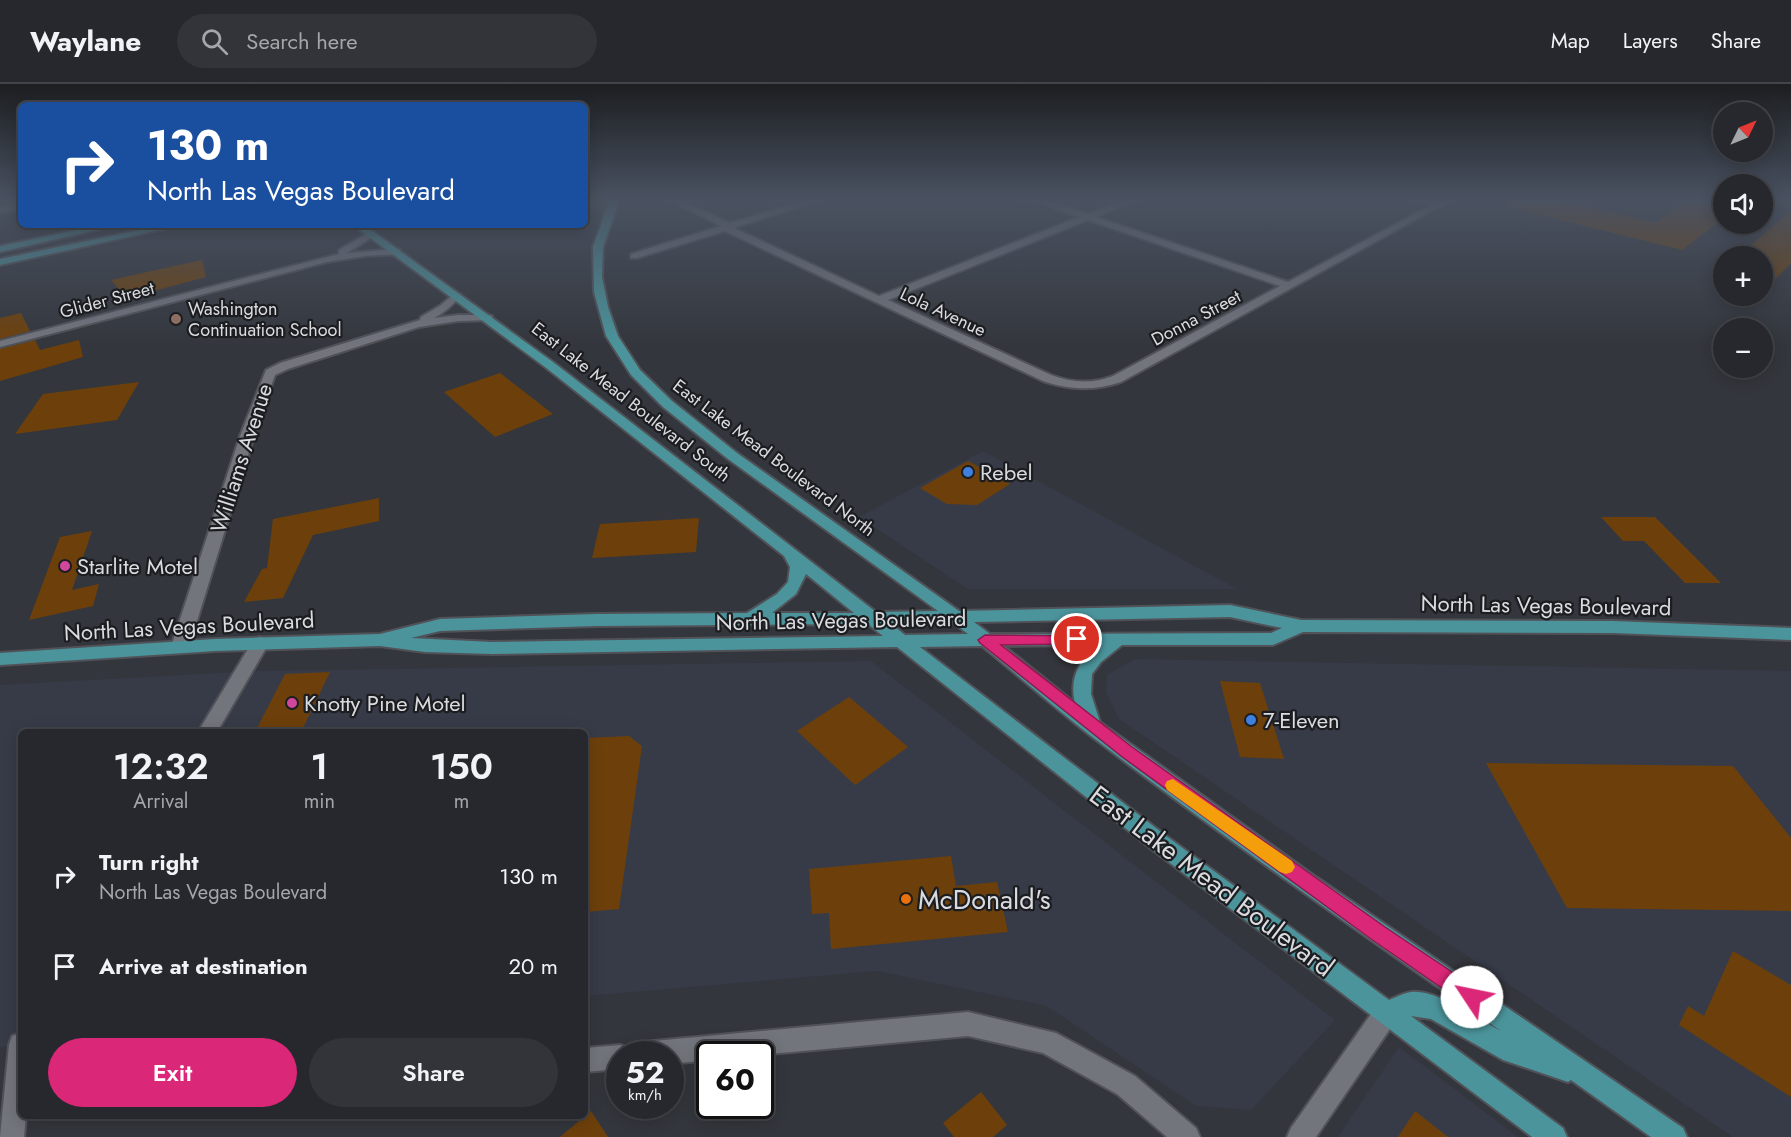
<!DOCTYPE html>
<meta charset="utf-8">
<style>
:root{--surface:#26282d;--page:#323439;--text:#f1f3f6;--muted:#a4a6aa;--line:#424449;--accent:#db2777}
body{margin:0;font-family:Jost,sans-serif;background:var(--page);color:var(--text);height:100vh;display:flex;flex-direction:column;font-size:22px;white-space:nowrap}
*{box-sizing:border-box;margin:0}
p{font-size:20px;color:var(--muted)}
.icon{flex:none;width:33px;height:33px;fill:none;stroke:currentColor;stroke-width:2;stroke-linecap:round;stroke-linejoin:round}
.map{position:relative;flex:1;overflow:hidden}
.drawer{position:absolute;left:18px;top:645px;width:570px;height:390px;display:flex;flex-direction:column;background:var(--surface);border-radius:9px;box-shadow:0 3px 15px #0003,0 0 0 2px var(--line)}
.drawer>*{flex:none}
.banner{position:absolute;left:18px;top:18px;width:570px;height:126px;border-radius:9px;box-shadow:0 3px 15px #0003,0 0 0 2px var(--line);background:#1a4fa0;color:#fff;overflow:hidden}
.needle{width:39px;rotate:47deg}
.buttons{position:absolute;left:1713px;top:18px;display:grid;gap:12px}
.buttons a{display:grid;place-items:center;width:60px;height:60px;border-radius:50%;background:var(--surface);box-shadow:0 3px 15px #0003,0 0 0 2px var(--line);font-size:30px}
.speed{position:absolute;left:606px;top:957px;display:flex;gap:12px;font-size:30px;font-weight:700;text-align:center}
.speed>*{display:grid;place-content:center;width:78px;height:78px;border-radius:50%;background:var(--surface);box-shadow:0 3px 15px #0003,0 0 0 2px var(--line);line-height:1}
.speed small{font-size:15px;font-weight:400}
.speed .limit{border:3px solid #111;border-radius:9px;background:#fff;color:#111}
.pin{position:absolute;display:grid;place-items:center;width:51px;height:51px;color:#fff;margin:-26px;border:3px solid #fff;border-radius:50%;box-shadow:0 2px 6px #0007}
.me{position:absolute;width:66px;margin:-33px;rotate:304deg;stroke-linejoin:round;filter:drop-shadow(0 0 4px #0008)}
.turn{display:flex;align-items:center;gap:21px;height:126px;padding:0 30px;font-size:27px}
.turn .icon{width:78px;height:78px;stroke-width:2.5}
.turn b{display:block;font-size:42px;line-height:51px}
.eta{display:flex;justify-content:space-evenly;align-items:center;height:102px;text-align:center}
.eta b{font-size:36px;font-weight:600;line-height:42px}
.button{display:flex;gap:12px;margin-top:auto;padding:12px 30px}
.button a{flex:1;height:69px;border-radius:36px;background:var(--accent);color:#fff;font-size:24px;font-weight:600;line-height:69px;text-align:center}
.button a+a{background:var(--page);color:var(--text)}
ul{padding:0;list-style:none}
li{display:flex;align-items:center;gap:18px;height:90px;padding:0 30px}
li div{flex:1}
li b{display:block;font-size:22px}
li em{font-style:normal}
header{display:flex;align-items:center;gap:36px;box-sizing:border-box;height:84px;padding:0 30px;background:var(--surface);border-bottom:2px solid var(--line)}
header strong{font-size:28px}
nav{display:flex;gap:33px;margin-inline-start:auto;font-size:21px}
.search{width:420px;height:54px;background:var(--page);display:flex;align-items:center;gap:15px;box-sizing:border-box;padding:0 21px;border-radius:33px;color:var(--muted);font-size:22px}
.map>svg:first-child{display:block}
</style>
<header>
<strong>Waylane</strong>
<div class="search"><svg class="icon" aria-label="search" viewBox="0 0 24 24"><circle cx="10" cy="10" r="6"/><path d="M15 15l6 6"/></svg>Search here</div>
<nav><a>Map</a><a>Layers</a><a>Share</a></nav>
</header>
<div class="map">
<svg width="1791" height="1053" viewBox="0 0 1791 1053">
<rect width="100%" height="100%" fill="#33363c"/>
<g fill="#373b48">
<path d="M983,367L1237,505H968L859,433Z"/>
<path d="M1135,575L1791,587V1053H1733L1119,635L1106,608L1107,591Z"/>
<path d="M871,577L1335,936L1251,1026L1196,1022L1047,922L877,887L585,912V648H21V962L0,963V601L258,587Z"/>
<path d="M1399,963L1518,1053H1338Z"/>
</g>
<g fill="#6d400b">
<path d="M1509,116H1560L1656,139L1682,118L1724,116V134L1682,166L1508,123Z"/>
<path d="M1791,126V179L1775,195L1762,192V172H1739Z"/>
<path d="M202,176L206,193L127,214L111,196Z"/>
<path d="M21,229L30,247L0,255V234Z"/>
<path d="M35,256L40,266L79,256L83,273L0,297V265Z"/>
<path d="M500,289L553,330L495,353L444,308Z"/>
<path d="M139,298L117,336L15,350L43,310Z"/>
<path d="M968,377L1010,400L977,421L947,420L920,404Z"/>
<path d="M379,414V437L313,451L283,514L244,518L262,485L267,484L273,435Z"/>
<path d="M1601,433H1655L1721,499H1685L1644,457H1623Z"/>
<path d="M699,434L696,468L592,474L600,440Z"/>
<path d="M92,447L72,506L99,500L93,522L29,536L60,453Z"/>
<path d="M330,588L301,648H255L285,590Z"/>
<path d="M1220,597L1260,599L1284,675L1240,673Z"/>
<path d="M849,613L908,663L855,701L797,647Z"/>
<path d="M629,652L642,662L619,825L585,828V654Z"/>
<path d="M1486,679L1733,682L1791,754V827L1567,824Z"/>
<path d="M951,772L956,802L997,798L1008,848L831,865L829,829L812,830L809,785Z"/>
<path d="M1733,867L1791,901V1013L1679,941L1688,922L1704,932Z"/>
<path d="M981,1008L1007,1041L993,1053H954L943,1039Z"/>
<path d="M591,1027L608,1053H560L585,1032Z"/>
<path d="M1415,1027L1448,1053H1398Z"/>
</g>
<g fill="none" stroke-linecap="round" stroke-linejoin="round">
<defs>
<g id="minor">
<path d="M669,116H680L730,139L807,116H820L734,144L879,212L1079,133L1033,116H1045L1087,130L1124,116H1135L1096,133L1288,198L1435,119L1442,121L1121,298C1094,307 1070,306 1043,297L725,147L637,174H631V170L721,142ZM1088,136L1280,202L1113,292C1092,300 1072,299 1051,291L888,216Z"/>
<path d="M21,119V125L0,129V123Z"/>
<path d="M371,147L374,148V152L347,169L397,165L400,166V170L365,172L327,178L0,263V257L339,170V166Z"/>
<path d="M456,208L461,211C453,221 445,228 434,234L458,231H488L492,232V236L458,237L419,243L288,285L275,291L254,352L189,563L186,567H174L171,563L240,352L266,286L280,279L420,236L421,233L441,221Z"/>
<path d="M260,553L266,555L269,559L217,648H198L254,555Z"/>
<path d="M1387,916L1396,920L1399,928L1396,936L1316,1053H1287L1291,1044L1378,920Z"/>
<path d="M968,928L1056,949L1135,992L1196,1044L1200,1053H1167L1117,1010L1043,969L968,952L760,971L710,970V976L670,980V970H620V985L585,988V964L620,961L629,964L631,969L634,961L643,958Z"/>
<path d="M21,949V1032H26L24,1053H0L9,961L12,952Z"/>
</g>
<path id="tertiary" d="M1415,116L1437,118L1452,116L1438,124Z"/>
<g id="primary">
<path d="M610,116H618V120L603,163L602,193L608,223L618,252L640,286L672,317L737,369L959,527L1230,521L1301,536L1613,537L1791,544V556L1613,549L1303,548L1273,561H1122L1101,578L1092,590L1091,610L1100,638L1316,793L1683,1044L1687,1053H1651L1571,996L1568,998L1503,976L1431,935L1411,932L1563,1044L1567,1053H1532L1154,767L897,563L492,570L425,568L380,562L215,567L0,581V569L215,555L380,550L440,535L597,530L747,529L777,510L788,498L790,483L784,472L545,283L353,141H364L553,278L876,528L938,527L728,375L663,323L631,291L606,252L594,208L593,163ZM806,490L854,529H772L796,510ZM1230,533L1282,544L1271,549L990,550L974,538ZM952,538L968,550L905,551L890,539ZM868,540L883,552L492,558L411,554L440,547L597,542ZM1098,561C1079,577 1069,593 1075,619L1004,562ZM982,562C1017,591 1052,621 1087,649C1222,753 1362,850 1501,947C1478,935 1437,905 1411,908C1404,909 1396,913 1389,916L1169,754L920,563Z"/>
<path d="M100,141H118L0,168V162Z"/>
<path d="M164,141H182L0,181V175Z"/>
</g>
</defs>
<use href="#minor" stroke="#505258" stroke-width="4"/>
<use href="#tertiary" stroke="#505258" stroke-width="4"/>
<use href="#primary" stroke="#505258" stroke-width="4"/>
<use href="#minor" fill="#73757d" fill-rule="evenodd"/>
<use href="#tertiary" fill="#73757d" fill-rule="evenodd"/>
<use href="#primary" fill="#4b949b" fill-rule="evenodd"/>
</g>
<linearGradient id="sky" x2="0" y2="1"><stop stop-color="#1c1e21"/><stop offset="0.44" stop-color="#4a5261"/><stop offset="1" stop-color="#4a5261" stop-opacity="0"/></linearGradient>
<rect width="1791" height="263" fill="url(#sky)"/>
<path fill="#db2777" stroke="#8e194d" stroke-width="1.5" d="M985,551L1082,552L1084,555L1077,560L1001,561L1132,663L1385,843L1479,906L1482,913L1479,920L1472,923L1465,920L1371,855L1121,672L980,559L978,556Z"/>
<path fill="#f59e0b" d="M1173,695L1292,777L1295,783L1292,788L1286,790L1280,788L1167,706L1165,701L1167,697Z"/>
<circle fill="#8d6e63" stroke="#1c1d20" stroke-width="2" cx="176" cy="235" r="6"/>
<g fill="#3f7fe0" stroke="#1c1d20" stroke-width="2">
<circle cx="968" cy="388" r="6"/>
<circle cx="1251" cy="636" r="6"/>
</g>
<g fill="#d1479c" stroke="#1c1d20" stroke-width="2">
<circle cx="65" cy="482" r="6"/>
<circle cx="292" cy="619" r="6"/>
</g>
<circle fill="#e8710a" stroke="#1c1d20" stroke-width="2" cx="906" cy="815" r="6"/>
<g text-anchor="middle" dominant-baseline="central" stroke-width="4.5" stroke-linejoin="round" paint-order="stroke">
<g font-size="18" fill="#d9dbdf" stroke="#1c1d20">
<text transform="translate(107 216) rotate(-15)">Glider Street</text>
<text transform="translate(943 228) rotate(25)">Lola Avenue</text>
<text transform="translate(1196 234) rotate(-28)">Donna Street</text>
<text transform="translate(631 318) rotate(38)">East Lake Mead Boulevard South</text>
<text transform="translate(774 374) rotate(37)">East Lake Mead Boulevard North</text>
</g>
<g font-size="18" fill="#d9dbdf" stroke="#1c1d20" text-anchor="start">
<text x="188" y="225">Washington<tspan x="188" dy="21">Continuation School</tspan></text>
</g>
<g font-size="22" fill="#d9dbdf" stroke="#1c1d20">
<text transform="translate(241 374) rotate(-72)">Williams Avenue</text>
<text transform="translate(1546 521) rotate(1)">North Las Vegas Boulevard</text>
<text transform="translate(841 536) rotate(-1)">North Las Vegas Boulevard</text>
<text transform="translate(189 542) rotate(-3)">North Las Vegas Boulevard</text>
</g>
<g font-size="22" fill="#d9dbdf" stroke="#1c1d20" text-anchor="start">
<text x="980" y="388">Rebel</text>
<text x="77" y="482">Starlite Motel</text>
<text x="304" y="619">Knotty Pine Motel</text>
<text x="1263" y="636">7-Eleven</text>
</g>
<g font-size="27" fill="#d9dbdf" stroke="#1c1d20">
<text transform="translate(1212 797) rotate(37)">East Lake Mead Boulevard</text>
</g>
<g font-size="27" fill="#d9dbdf" stroke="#1c1d20" text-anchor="start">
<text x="918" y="815">McDonald's</text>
</g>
</g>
</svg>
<div class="buttons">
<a><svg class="needle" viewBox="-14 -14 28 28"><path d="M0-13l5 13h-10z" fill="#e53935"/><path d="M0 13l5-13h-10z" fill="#a4a6aa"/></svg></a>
<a><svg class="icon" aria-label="sound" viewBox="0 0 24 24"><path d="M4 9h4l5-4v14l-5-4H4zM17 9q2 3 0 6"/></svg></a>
<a>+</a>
<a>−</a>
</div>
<div class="speed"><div>52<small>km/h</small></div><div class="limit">60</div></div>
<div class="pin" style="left:1077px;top:555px;background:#d93025"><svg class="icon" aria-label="arrive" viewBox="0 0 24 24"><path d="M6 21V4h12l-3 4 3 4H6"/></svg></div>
<svg class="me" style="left:1472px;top:913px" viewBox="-20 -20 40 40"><circle r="19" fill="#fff"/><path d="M0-13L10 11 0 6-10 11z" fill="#db2777"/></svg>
<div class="banner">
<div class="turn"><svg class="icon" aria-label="right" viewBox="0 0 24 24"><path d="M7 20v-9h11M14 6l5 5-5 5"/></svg><div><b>130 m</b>North Las Vegas Boulevard</div></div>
</div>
<section class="drawer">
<div class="eta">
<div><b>12:32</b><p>Arrival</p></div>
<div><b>1</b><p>min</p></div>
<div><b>150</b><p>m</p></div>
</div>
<ul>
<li><svg class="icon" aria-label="right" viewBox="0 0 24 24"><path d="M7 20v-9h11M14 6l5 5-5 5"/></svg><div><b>Turn right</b><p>North Las Vegas Boulevard</p></div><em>130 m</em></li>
<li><svg class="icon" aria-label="arrive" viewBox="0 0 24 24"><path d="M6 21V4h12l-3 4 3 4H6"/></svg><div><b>Arrive at destination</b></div><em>20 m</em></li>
</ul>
<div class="button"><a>Exit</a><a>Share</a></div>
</section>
</div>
